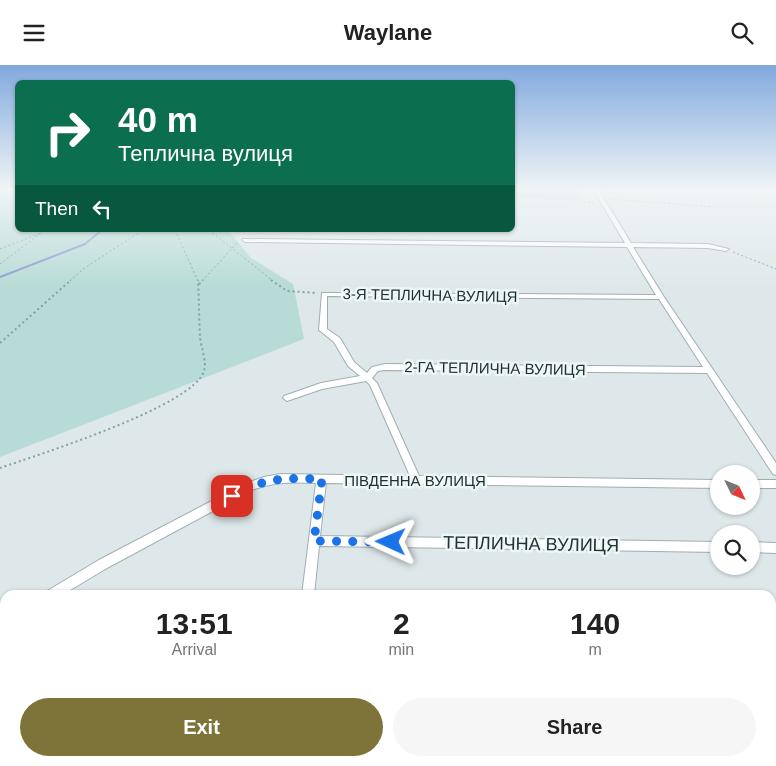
<!DOCTYPE html>
<meta charset="utf-8">
<style>
:root{--surface:#fff;--page:#f6f6f6;--text:#222;--muted:#767676;--accent:#7e7339}
body{margin:0;font-family:Helvetica,sans-serif;background:var(--page);color:var(--text);height:100vh;display:flex;flex-direction:column;font-size:19px;white-space:nowrap}
*{box-sizing:border-box;margin:0}
p{font-size:16px;color:var(--muted)}
.icon{flex:none;width:28px;height:28px;fill:none;stroke:currentColor;stroke-width:2;stroke-linecap:round;stroke-linejoin:round}
.map{position:relative;flex:1;overflow:hidden}
.details{position:absolute;left:0px;top:525px;width:776px;height:176px;display:flex;flex-direction:column;background:var(--surface);border-radius:15px 15px 0 0;box-shadow:0 1px 4px #0004}
.details>*{flex:none}
.banner{position:absolute;left:15px;top:15px;width:500px;height:152px;border-radius:8px;box-shadow:0 1px 4px #0004;background:#0b6e4f;color:#fff;overflow:hidden}
.needle{width:32px;rotate:133deg}
.buttons{position:absolute;left:710px;top:400px;display:grid;gap:10px}
.buttons a{display:grid;place-items:center;width:50px;height:50px;border-radius:50%;background:var(--surface);box-shadow:0 1px 4px #0004;font-size:25px}
.pin{position:absolute;display:grid;place-items:center;width:42px;height:42px;color:#fff;margin:-21px;border-radius:10px;box-shadow:0 2px 8px #0006}
.me{position:absolute;width:55px;margin:-28px;rotate:271deg;stroke-linejoin:round;filter:drop-shadow(0 0 4px #0008)}
.turn{display:flex;align-items:center;gap:18px;height:105px;padding:0 20px;font-size:22px}
.turn .icon{width:65px;height:65px;stroke-width:2.5}
.turn b{display:block;font-size:35px;line-height:42px}
.then{display:flex;align-items:center;height:48px;padding:0 20px;background:#0003;gap:10px;font-size:19px}
.eta{display:flex;justify-content:space-evenly;align-items:center;height:85px;text-align:center}
.eta b{font-size:30px;font-weight:800;line-height:35px}
.action{display:flex;gap:10px;margin-top:auto;padding:10px 20px}
.action a{flex:1;height:58px;border-radius:30px;background:var(--accent);color:#fff;font-size:20px;font-weight:800;line-height:58px;text-align:center}
.action a+a{background:var(--page);color:var(--text)}
header{display:flex;justify-content:space-between;align-items:center;height:65px;padding:0 20px;background:var(--surface);font-size:22px;font-weight:800}
.map>svg:first-child{display:block}
</style>
<header><svg class="icon" aria-label="menu" viewBox="0 0 24 24"><path d="M4 6h16M4 12h16M4 18h16"/></svg>Waylane<svg class="icon" aria-label="search" viewBox="0 0 24 24"><circle cx="10" cy="10" r="6"/><path d="M15 15l6 6"/></svg></header>
<div class="map">
<svg width="776" height="701" viewBox="0 0 776 701">
<rect width="100%" height="100%" fill="#dee8ea"/>
<g fill="#b7dbd6">
<path d="M0,124H17L18,165H228L251,193L293,219L304,274L0,392Z"/>
<path d="M513,124H576L583,135L513,131Z"/>
</g>
<g fill="none" stroke-linecap="round" stroke-linejoin="round">
<path stroke="#8698cf" stroke-width="2" d="M0,212L85,179L102,165"/>
<defs>
<g id="minor">
<path d="M593,124H598L631,178L708,179L729,184L726,186L708,183L633,182L664,232L776,398V410L773,409L707,308L385,305L378,306L372,313L377,318L419,411L719,415V423L326,418L320,471L719,477V487L319,481L314,530H302L316,418C292,417 274,417 252,425L107,503L62,530H45L47,526L99,495L244,419L264,412L280,409L410,411L370,320L366,316L322,324L287,336L283,333L284,331L321,318L360,311L348,301L334,277L319,265L322,228L656,230L627,182L245,177L242,175L243,174L625,178ZM327,231L659,234L703,302L385,299L372,302L367,308L354,297L340,273L327,264Z"/>
<rect x="751" y="415" width="25" height="8"/>
<path d="M751,477L776,478V488L751,487Z"/>
<path d="M5,551V564L0,566V553Z"/>
<path d="M771,587L776,589V601L771,600Z"/>
<path d="M109,696H127L125,701H107Z"/>
<path d="M474,696H491L489,701H472Z"/>
</g>
</defs>
<use href="#minor" stroke="#a1adb1" stroke-width="2"/>
<g stroke="#7fa0ad" stroke-width="1" stroke-dasharray="2 2.5" stroke-linecap="butt">
<path d="M512,132L553,133L596,138"/>
<path d="M610,134L713,142"/>
<path d="M175,165L198,216"/>
<path d="M209,165L273,216"/>
<path d="M0,184L41,168"/>
<path d="M733,187L776,204"/>
<path d="M0,199L45,165"/>
<path d="M70,216L83,204L143,165"/>
<path d="M202,216L238,177"/>
</g>
<g stroke="#7fa0ad" stroke-width="2" stroke-dasharray="2 3" stroke-linecap="butt">
<path d="M271,215L287,226L317,228"/>
<path d="M199,219L203,215"/>
<path d="M0,278L71,215"/>
<path d="M0,403C37,390 194,341 204,306C207,297 201,282 200,272C199,253 199,234 198,215"/>
</g>
<use href="#minor" fill="#fff" fill-rule="evenodd"/>
</g>
<linearGradient id="sky" x2="0" y2="1"><stop stop-color="#81a9de"/><stop offset="0.56" stop-color="#f0f5f6"/><stop offset="1" stop-color="#f0f5f6" stop-opacity="0"/></linearGradient>
<rect width="776" height="222" fill="url(#sky)"/>
<g fill="none" stroke-linecap="round" stroke-linejoin="round">
<path stroke="#1a73e8" stroke-width="9" stroke-dasharray="0 16.2" d="M232,431C267,412 283,413 322,414L314,476L391,477"/>
</g>
<g text-anchor="middle" dominant-baseline="central" stroke-width="5" stroke-linejoin="round" paint-order="stroke">
<g font-size="15" fill="#203139" stroke="#eef6f6">
<text transform="translate(430 230) rotate(1)">3-Я ТЕПЛИЧНА ВУЛИЦЯ</text>
<text transform="translate(495 303) rotate(1)">2-ГА ТЕПЛИЧНА ВУЛИЦЯ</text>
<text x="415" y="415">ПІВДЕННА ВУЛИЦЯ</text>
</g>
<g font-size="18" fill="#203139" stroke="#eef6f6">
<text transform="translate(531 479) rotate(1)">ТЕПЛИЧНА ВУЛИЦЯ</text>
</g>
</g>
</svg>
<div class="buttons">
<a><svg class="needle" viewBox="-14 -14 28 28"><path d="M0-13l5 13h-10z" fill="#e53935"/><path d="M0 13l5-13h-10z" fill="#767676"/></svg></a>
<a><svg class="icon" aria-label="search" viewBox="0 0 24 24"><circle cx="10" cy="10" r="6"/><path d="M15 15l6 6"/></svg></a>
</div>
<div class="pin" style="left:232px;top:431px;background:#d93025"><svg class="icon" aria-label="arrive" viewBox="0 0 24 24"><path d="M6 21V4h12l-3 4 3 4H6"/></svg></div>
<svg class="me" style="left:391px;top:477px" viewBox="-20 -20 40 40"><path d="M0-17L14 15 0 8-14 15z" fill="#1a73e8" stroke="#fff" stroke-width="4"/></svg>
<div class="banner">
<div class="turn"><svg class="icon" aria-label="right" viewBox="0 0 24 24"><path d="M7 20v-9h11M14 6l5 5-5 5"/></svg><div><b>40 m</b>Теплична вулиця</div></div>
<div class="then">Then<svg class="icon" aria-label="left" viewBox="0 0 24 24"><path d="M17 20v-9H6M10 6l-5 5 5 5"/></svg></div>
</div>
<section class="details">
<div class="eta">
<div><b>13:51</b><p>Arrival</p></div>
<div><b>2</b><p>min</p></div>
<div><b>140</b><p>m</p></div>
</div>
<div class="action"><a>Exit</a><a>Share</a></div>
</section>
</div>
